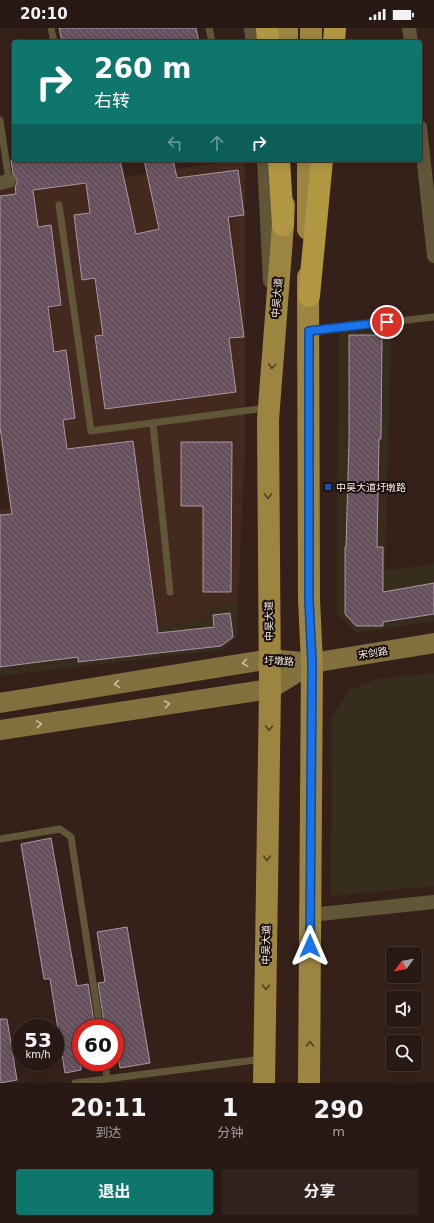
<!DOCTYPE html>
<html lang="zh">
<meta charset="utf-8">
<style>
:root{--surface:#281914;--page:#30221d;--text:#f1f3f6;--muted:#a5a0a0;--line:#443834;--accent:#0f766e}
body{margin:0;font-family:"DejaVu Sans","Noto Sans SC",sans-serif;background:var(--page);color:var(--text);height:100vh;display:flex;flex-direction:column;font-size:15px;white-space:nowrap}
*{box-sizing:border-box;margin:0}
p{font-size:13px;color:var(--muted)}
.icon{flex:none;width:22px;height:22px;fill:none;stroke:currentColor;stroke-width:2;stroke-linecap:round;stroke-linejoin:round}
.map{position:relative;height:1055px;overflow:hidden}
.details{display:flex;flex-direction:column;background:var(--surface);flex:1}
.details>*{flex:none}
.top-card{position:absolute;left:12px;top:12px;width:410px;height:122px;border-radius:4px;box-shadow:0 2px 10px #0003,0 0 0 1px var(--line);background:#0f766e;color:#fff;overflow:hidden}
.needle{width:26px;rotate:238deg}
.controls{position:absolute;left:386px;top:919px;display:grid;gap:8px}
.controls a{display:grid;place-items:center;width:36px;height:36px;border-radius:4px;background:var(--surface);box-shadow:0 2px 10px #0003,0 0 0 1px var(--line);font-size:20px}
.speed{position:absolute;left:12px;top:991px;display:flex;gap:8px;font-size:20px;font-weight:700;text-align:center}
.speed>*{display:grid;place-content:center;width:52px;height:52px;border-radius:50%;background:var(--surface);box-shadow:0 2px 10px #0003,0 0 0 1px var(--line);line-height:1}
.speed small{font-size:10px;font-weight:400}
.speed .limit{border:6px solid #d22;background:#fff;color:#111}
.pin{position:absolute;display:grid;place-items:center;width:34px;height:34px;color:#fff;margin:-17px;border:2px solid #fff;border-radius:50%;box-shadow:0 1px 4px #0007}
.me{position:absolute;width:44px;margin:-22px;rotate:0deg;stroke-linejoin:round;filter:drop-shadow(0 0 3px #0008)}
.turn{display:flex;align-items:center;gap:14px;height:84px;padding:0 16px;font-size:18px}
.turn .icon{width:52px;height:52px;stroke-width:2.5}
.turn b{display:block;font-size:28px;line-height:34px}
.lanes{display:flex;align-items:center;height:38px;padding:0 16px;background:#0003;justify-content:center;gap:20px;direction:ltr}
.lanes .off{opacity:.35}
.eta{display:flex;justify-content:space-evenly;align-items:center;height:68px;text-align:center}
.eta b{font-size:24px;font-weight:700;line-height:28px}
.action{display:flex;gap:8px;margin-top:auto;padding:8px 16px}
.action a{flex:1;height:46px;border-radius:4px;background:var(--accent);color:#fff;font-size:16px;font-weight:700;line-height:46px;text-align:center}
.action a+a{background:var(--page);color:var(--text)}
.status{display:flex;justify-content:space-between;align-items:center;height:28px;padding:0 20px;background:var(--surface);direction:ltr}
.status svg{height:11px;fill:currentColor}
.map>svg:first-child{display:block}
</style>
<div class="status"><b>20:10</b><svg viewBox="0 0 49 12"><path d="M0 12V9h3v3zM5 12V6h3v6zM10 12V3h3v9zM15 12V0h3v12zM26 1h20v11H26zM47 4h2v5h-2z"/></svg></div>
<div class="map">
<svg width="434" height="1055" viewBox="0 0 434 1055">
<defs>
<pattern id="building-back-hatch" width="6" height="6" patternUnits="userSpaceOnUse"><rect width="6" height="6" fill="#66505d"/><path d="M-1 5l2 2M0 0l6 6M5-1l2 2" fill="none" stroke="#7d6a75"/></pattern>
</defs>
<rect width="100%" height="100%" fill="#36211a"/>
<g fill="#362d1d">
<path d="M391,300L385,543L434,536V593L357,605L337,586L339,305Z"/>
<path d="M238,575L237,610L221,622L0,648V594L205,592V580Z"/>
<path d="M434,645V858L331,868L332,690L349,662L377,651Z"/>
</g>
<path fill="#44291f" d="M79,132L83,156L235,132H245V417L238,575L206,580L205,592L112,605L0,594V482L9,480L0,417V162L27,157Z"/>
<g fill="url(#building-back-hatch)" stroke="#ae95a3">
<path d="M59,0H196L199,14H62Z"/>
<path d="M11,132H120L136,206L159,201L144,132H173L177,150L238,142L244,187L228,189L244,309L229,310L236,364L105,381L95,308L103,307L95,250L82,252L74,187L90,185L86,155L33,162L38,199L51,197L61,277L48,279L54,324L66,322L75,390L63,392L67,421L133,413L158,605L214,599L213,587L230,585L233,609L221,618L78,634V629L0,639V487L12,486L0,399V168L16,166L15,159L17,155V152L13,146Z"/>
<path d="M349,307H382L381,411H379L377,519H383V564L434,555V586L383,594V598H356L345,586V519H346L349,411Z"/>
<path d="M181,414H232L231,564H203V478H181Z"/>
<path d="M51,810L77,958L88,956L95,1000H81V1042L65,1045L50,951H44L21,816Z"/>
<path d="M127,899L150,1035L120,1040L115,1009V1000H105L98,955L105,954L97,904Z"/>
<path d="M0,991H7L17,1052L0,1055Z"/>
</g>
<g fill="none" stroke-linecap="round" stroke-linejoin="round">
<g stroke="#615738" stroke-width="7">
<path d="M51,0L54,14"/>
<path d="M209,0L212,14"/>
<path d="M0,92L9,153"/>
<path d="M59,177L91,403L266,380"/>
<path d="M311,303L434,289"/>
<path d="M153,395L170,564"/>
<path d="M0,811L60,801L71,809L100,1000"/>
<path d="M105,1034L107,1050"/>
<path d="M75,1055L263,1031"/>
</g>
<g stroke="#615738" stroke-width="14">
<path d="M251,0L253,14"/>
<path d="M409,0L411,14"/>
<path d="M420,99L434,228"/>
<path d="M264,132L270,253"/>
<path d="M0,155L9,153"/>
<path d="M310,887L434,874"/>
</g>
<g stroke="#82713e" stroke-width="20">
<path d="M0,675L270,631L312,635L434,615"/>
<path d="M0,702L270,661L312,635"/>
</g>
<g stroke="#9b8541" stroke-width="22">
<path d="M287,14V0"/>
<path d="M311,14V0"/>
<path d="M308,201V132"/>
<path d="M308,249L309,572L312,635L309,1055"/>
<path d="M264,1055L270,661L268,392L283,197L284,177"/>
</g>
<g stroke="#b29743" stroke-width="22">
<path d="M267,0L268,14"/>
<path d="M334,14L335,0"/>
<path d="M279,132L283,197"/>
<path d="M309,268L322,132"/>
</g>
</g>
<defs><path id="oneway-chevron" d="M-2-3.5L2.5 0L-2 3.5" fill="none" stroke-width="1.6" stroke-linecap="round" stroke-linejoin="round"/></defs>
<g stroke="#524423">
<use href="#oneway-chevron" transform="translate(272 338) rotate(94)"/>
<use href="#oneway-chevron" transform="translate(268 468) rotate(90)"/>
<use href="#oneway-chevron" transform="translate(269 700) rotate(91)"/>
<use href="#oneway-chevron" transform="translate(267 830) rotate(91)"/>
<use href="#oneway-chevron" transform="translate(266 959) rotate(91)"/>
<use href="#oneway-chevron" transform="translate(310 1016) rotate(-90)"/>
</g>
<g stroke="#ccbea7">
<use href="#oneway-chevron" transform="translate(245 635) rotate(171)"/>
<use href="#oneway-chevron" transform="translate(117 656) rotate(171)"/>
<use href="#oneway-chevron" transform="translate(167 676) rotate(-9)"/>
<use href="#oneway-chevron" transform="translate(39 696) rotate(-9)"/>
</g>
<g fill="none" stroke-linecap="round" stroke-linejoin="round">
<defs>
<path id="route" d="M310,918L312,635L309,572V303L387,294"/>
</defs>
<use href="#route" stroke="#114b97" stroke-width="10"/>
<use href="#route" stroke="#1a73e8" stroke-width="7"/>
</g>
<rect fill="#1a4fb4" stroke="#170e0a" stroke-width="1.5" x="324" y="455" width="8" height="8" rx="2"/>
<g text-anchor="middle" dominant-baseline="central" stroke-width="4" stroke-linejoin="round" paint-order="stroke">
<g font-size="10" fill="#fdf1ed" stroke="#170e0a">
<text transform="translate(277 270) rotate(-85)">中吴大道</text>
<text transform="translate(269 593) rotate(-91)">中吴大道</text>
<text transform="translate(373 625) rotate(-9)">宋剑路</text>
<text transform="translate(279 633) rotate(2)">圩墩路</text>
<text transform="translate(266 917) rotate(-89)">中吴大道</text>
</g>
<g font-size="10" fill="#fdf1ed" stroke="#170e0a" text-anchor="start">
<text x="336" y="459">中吴大道圩墩路</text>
</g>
</g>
</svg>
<div class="controls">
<a><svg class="needle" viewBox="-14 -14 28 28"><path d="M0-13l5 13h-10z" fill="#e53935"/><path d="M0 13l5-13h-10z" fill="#a5a0a0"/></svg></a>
<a><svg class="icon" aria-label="sound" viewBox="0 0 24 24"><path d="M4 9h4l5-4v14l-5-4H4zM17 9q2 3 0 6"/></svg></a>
<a><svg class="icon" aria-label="search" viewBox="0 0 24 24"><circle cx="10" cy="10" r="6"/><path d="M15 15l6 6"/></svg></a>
</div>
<div class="speed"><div>53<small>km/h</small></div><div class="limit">60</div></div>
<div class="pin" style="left:387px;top:294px;background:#d93025"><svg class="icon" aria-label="arrive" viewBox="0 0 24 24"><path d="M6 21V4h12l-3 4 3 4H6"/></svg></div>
<svg class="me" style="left:310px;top:918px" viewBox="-20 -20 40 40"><path d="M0-17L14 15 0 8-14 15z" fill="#1a73e8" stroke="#fff" stroke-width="4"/></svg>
<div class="top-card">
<div class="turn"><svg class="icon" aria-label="right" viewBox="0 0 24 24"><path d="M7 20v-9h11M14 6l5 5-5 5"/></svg><div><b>260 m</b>右转</div></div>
<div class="lanes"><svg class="icon off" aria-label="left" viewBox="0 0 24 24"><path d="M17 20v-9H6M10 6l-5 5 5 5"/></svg><svg class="icon off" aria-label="ahead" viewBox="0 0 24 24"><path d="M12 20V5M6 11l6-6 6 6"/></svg><svg class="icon" aria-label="right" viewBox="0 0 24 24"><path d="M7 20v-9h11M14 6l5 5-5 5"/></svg></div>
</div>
</div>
<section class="details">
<div class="eta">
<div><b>20:11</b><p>到达</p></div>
<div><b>1</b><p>分钟</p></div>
<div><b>290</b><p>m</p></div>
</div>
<div class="action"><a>退出</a><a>分享</a></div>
</section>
